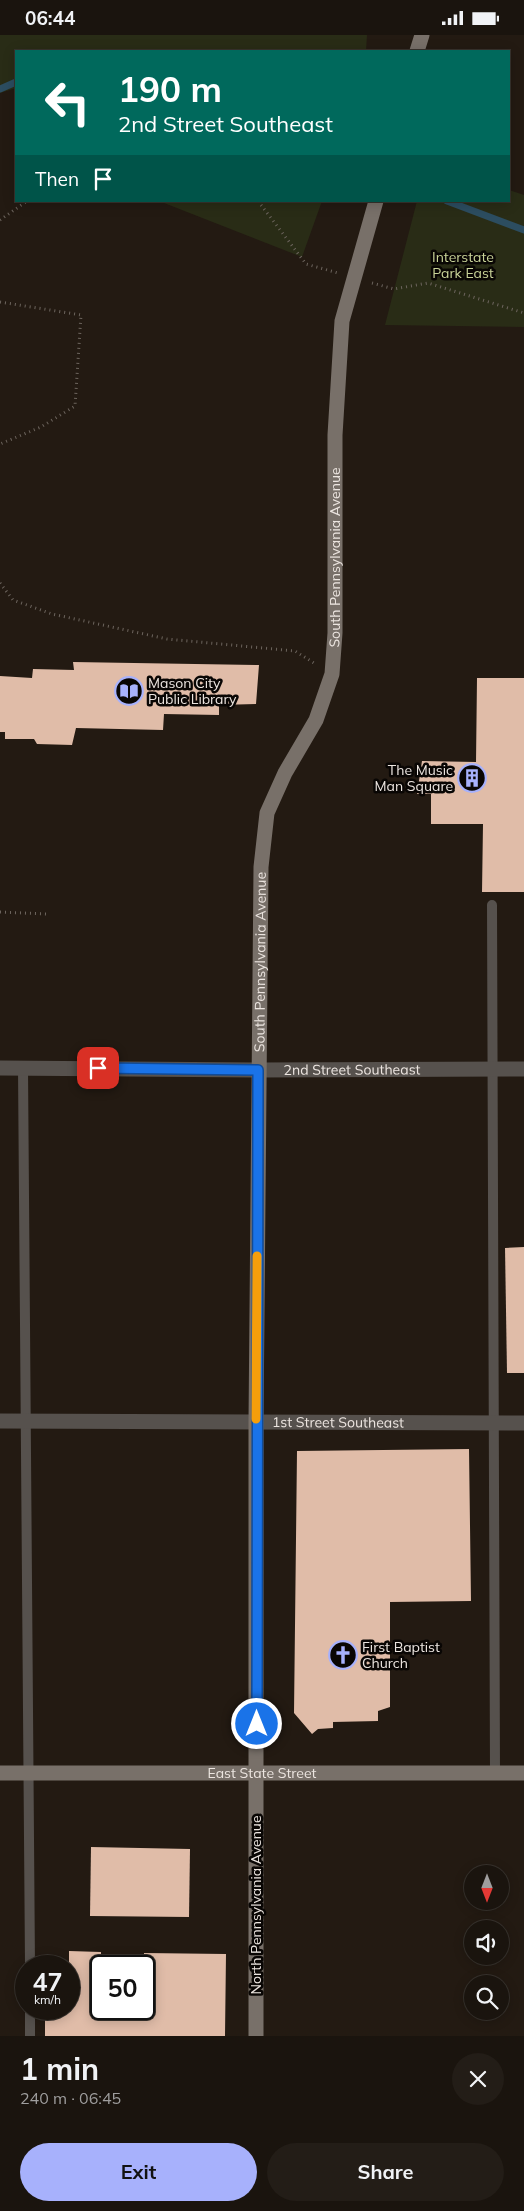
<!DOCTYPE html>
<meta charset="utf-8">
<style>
:root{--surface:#1a140e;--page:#231d17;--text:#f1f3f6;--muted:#9f9e9e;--line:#38332e;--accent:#a7b1fc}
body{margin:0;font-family:Mulish,sans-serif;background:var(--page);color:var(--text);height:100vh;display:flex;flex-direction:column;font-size:19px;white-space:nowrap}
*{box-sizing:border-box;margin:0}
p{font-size:16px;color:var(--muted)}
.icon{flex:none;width:28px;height:28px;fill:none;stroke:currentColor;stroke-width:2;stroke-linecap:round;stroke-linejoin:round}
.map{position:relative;height:2001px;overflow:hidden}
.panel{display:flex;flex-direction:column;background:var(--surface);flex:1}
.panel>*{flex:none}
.hud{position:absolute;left:15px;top:15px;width:495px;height:152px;border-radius:0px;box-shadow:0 2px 12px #0003,0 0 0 1px var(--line);background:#00695c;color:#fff;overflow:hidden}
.needle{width:32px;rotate:180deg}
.controls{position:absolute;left:464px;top:1830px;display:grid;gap:10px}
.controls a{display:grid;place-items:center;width:45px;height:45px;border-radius:50%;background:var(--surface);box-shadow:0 2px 12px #0003,0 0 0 1px var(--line);font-size:25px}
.speed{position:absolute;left:15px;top:1920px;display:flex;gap:10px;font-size:25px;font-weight:700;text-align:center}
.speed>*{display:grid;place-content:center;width:65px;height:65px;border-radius:50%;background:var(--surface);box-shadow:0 2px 12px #0003,0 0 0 1px var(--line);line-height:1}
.speed small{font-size:12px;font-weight:400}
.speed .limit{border:2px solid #111;border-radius:8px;background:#fff;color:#111}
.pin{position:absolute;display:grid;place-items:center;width:42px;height:42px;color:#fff;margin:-21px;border-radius:10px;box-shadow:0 2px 8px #0006}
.me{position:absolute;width:55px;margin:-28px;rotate:0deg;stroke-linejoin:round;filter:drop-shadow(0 0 4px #0008)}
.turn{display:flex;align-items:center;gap:18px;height:105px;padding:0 20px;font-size:22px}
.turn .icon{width:65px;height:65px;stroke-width:2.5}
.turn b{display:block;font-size:35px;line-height:42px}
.then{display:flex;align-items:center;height:48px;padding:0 20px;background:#0003;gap:10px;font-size:19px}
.round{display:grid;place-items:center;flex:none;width:52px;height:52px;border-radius:26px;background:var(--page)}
.headline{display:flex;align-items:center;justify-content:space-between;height:85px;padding:0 20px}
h1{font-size:30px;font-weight:700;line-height:38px}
.button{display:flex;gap:10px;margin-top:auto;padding:10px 20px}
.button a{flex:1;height:58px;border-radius:30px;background:var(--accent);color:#111;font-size:20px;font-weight:700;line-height:58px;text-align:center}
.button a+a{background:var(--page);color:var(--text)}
.status{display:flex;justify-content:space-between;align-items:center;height:35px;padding:0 25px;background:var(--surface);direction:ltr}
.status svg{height:14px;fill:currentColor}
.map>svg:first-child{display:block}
</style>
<div class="status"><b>06:44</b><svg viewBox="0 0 49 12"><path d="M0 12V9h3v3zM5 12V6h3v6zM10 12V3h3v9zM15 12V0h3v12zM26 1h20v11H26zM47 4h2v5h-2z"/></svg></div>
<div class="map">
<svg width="524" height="2001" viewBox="0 0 524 2001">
<rect width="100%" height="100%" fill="#231a12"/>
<g fill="#292c16">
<path d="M0,0H367L366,16H16V53L0,58Z"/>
<path d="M509,155L524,160V292L385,290L417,166H509Z"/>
<path d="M159,166H322L302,222Z"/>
</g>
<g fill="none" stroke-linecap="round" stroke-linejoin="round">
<g stroke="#2c4d60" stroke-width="7">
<path d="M0,54L16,47"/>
<path d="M447,166L524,195"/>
</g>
</g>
<g fill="#e0bca8">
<path d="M73,627L259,630L256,669L219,670V680L164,679L163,695L76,693L72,710L37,709L34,704H5V697H0V641L32,643L33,634L74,635Z"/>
<path d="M477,643H524V857H482L483,789H431V759H417L422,726L476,727Z"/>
<path d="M524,1212V1338H507L505,1213Z"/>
<path d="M469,1414L471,1566L390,1567V1672L378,1676V1686L333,1687V1693L318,1694L312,1699L294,1678L297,1416Z"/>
<path d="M91,1812L190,1814L189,1882L90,1881Z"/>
<path d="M69,1916L101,1917V1974H144V1918L226,1919L225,2001H45V1974H69Z"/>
</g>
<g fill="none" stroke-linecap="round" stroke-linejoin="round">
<g stroke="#6d655e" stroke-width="3" stroke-dasharray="1 4" stroke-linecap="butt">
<path d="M258,166L306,229L338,238"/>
<path d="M0,185L27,166"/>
<path d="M372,248L394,254L428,248L524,278"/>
<path d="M0,267L81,280L75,371L41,392L0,409"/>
<path d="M0,548L13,565L52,579L167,604L295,616L314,628"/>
<path d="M0,877L46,879"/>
</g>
<g stroke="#56514d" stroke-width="10">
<path d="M492,870L495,1738"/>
<path d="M23,1033L30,1931"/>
<path d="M30,1974V2001"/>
</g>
<g stroke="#56514d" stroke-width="15">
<path id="s1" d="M0,1033L258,1035L524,1034"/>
<path id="s2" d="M0,1386L524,1388"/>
</g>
<g stroke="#787069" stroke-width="15">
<path d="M417,16L422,0"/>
<path id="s3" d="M0,1738H524"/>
<path id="s4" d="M256,2001V1386L261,832L267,778L285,738L316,685L332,639L335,598V400L342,286L376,166"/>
</g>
</g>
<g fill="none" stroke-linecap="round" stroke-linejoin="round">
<defs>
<path id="route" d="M98,1033L258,1035L257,1689"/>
</defs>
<use href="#route" stroke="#114b97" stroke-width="12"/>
<use href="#route" stroke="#1a73e8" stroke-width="9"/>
<path stroke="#f59e0b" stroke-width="9" d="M256,1384L257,1221"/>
</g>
<defs>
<symbol id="library-ring" viewBox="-11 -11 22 22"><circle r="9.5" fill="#090604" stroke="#a7b1fc" stroke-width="1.5"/><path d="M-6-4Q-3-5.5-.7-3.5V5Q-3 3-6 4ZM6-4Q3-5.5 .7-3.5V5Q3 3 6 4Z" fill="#a7b1fc"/></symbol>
<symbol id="building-ring" viewBox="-11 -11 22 22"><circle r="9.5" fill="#090604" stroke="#a7b1fc" stroke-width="1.5"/><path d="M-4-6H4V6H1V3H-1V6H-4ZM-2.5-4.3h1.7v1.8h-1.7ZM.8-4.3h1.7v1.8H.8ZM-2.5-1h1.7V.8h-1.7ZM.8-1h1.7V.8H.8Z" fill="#a7b1fc"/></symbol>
<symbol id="church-ring" viewBox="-11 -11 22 22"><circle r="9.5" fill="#090604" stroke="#a7b1fc" stroke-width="1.5"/><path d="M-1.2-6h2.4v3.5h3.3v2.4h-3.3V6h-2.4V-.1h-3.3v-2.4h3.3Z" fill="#a7b1fc"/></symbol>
</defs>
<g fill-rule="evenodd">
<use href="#library-ring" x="113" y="640" width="32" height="32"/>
<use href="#building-ring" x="456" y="727" width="32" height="32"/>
<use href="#church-ring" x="327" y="1604" width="32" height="32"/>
</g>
<g text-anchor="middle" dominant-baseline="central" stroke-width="5" stroke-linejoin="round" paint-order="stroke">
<g font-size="14" fill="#cad499" stroke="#090604">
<text x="463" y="222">Interstate<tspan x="463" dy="16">Park East</tspan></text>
</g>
<g font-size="14" fill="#ece5e0" stroke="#090604">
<text stroke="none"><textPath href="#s4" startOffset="1494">South Pennsylvania Avenue</textPath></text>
<text stroke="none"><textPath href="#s4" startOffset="1074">South Pennsylvania Avenue</textPath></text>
<text stroke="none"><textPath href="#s1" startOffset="352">2nd Street Southeast</textPath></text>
<text stroke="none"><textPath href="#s2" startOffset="338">1st Street Southeast</textPath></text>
<text stroke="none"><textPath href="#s3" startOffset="262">East State Street</textPath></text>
<text transform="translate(256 1870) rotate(-90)">North Pennsylvania Avenue</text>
</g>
<g font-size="14" fill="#ece5e0" stroke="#090604" text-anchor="start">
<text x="148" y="648">Mason City<tspan x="148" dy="16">Public Library</tspan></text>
<text x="453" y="735" text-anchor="end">The Music<tspan x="453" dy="16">Man Square</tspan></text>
<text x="362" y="1612">First Baptist<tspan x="362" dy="16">Church</tspan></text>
</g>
</g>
</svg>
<div class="controls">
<a><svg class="needle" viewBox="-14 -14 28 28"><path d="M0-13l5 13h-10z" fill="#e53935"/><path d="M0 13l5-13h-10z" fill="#9f9e9e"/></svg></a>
<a><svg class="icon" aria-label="sound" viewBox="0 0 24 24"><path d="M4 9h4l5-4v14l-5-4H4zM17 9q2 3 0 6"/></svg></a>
<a><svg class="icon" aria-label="search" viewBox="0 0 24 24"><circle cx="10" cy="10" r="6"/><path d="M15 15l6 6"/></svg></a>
</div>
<div class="speed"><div>47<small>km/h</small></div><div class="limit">50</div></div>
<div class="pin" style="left:98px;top:1033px;background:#d93025"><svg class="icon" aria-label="arrive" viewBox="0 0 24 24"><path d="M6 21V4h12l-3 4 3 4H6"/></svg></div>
<svg class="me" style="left:257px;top:1689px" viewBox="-20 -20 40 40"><circle r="17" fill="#1a73e8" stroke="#fff" stroke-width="3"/><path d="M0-11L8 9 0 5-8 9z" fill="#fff"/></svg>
<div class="hud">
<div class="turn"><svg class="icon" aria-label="left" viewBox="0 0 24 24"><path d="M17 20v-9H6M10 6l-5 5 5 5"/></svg><div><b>190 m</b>2nd Street Southeast</div></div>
<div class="then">Then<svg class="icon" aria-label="arrive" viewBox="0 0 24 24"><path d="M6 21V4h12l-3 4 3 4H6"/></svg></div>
</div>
</div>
<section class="panel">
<div class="headline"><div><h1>1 min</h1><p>240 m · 06:45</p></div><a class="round"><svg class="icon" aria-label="close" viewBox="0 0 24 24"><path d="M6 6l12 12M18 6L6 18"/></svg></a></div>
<div class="button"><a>Exit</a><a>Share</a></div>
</section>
